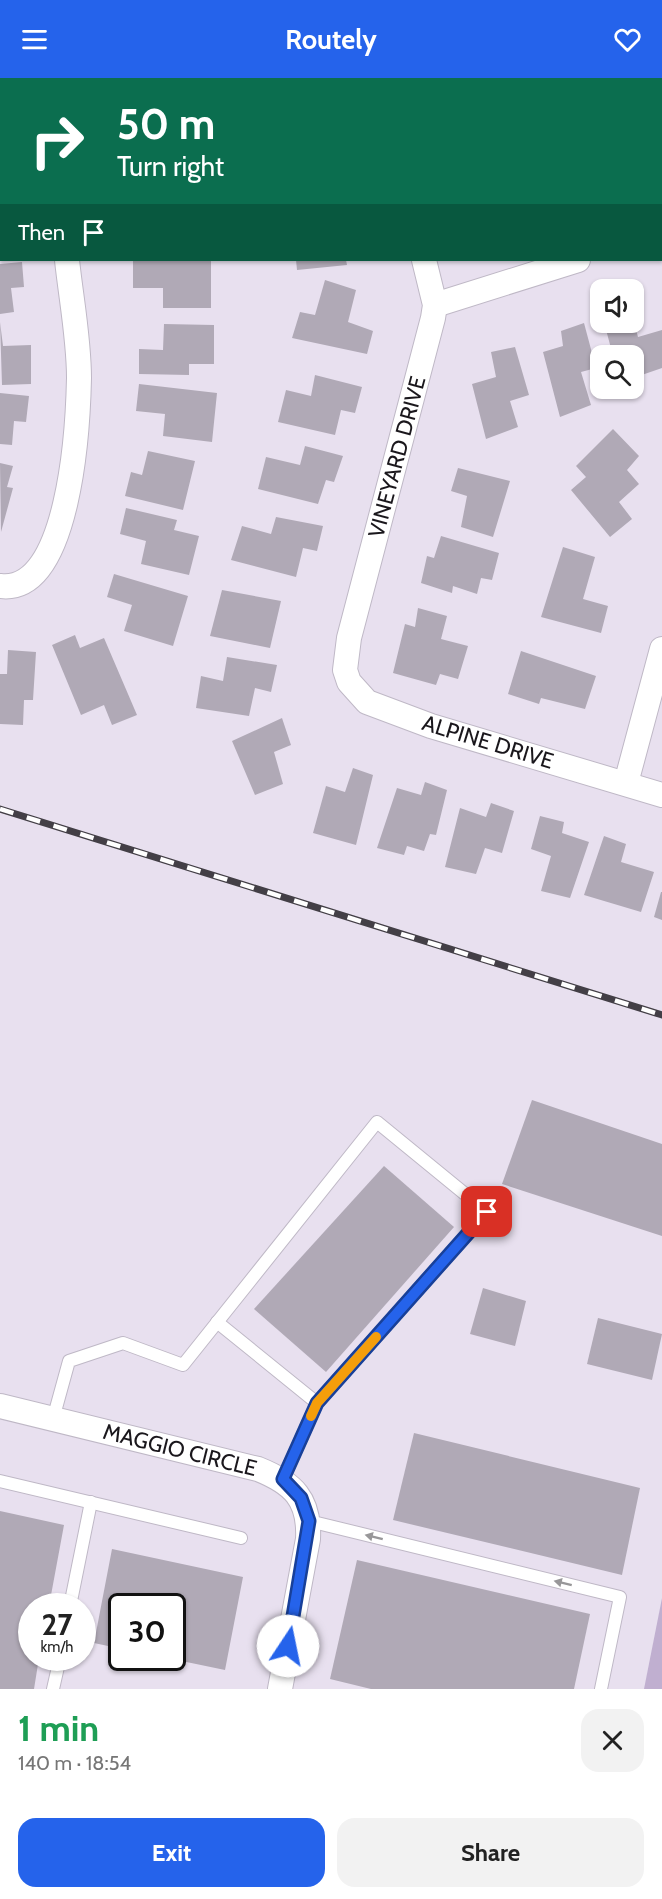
<!DOCTYPE html>
<meta charset="utf-8">
<style>
:root{--surface:#fff;--page:#f2f2f2;--text:#222;--muted:#767676;--accent:#2563eb}
body{margin:0;font-family:Cabin,sans-serif;background:var(--page);color:var(--text);height:100vh;display:flex;flex-direction:column;font-size:22px;white-space:nowrap}
*{box-sizing:border-box;margin:0}
p{font-size:20px;color:var(--muted)}
.icon{flex:none;width:33px;height:33px;fill:none;stroke:currentColor;stroke-width:2;stroke-linecap:round;stroke-linejoin:round}
.map{position:relative;height:1611px;overflow:hidden}
.panel{display:flex;flex-direction:column;background:var(--surface);flex:1}
.panel>*{flex:none}
.hud{position:absolute;left:0px;top:0px;width:663px;height:183px;box-shadow:0 2px 4px #0004;background:#0b6e4f;color:#fff;overflow:hidden}
.buttons{position:absolute;left:590px;top:201px;display:grid;gap:12px}
.buttons a{display:grid;place-items:center;width:54px;height:54px;border-radius:12px;background:var(--surface);box-shadow:0 2px 4px #0004;font-size:30px}
.speed{position:absolute;left:18px;top:1515px;display:flex;gap:12px;font-size:30px;font-weight:700;text-align:center}
.speed>*{display:grid;place-content:center;width:78px;height:78px;border-radius:50%;background:var(--surface);box-shadow:0 2px 4px #0004;line-height:1}
.speed small{font-size:15px;font-weight:400}
.speed .limit{border:3px solid #111;border-radius:9px;background:#fff;color:#111}
.pin{position:absolute;display:grid;place-items:center;width:51px;height:51px;color:#fff;margin:-26px;border-radius:12px;box-shadow:0 3px 9px #0006}
.me{position:absolute;width:66px;margin:-33px;rotate:11deg;stroke-linejoin:round;filter:drop-shadow(0 0 4px #0008)}
.turn{display:flex;align-items:center;gap:21px;height:126px;padding:0 18px;font-size:27px}
.turn .icon{width:78px;height:78px;stroke-width:2.5}
.turn b{display:block;font-size:42px;line-height:51px}
.then{display:flex;align-items:center;height:57px;padding:0 18px;background:#0003;gap:12px;font-size:22px}
.round{display:grid;place-items:center;flex:none;width:63px;height:63px;border-radius:18px;background:var(--page)}
.summary{display:flex;align-items:center;justify-content:space-between;height:102px;padding:0 18px}
h1{font-size:36px;font-weight:700;line-height:45px;color:#1e9e55}
.primary-button{display:flex;gap:12px;margin-top:auto;padding:12px 18px}
.primary-button a{flex:1;height:69px;border-radius:18px;background:var(--accent);color:#fff;font-size:24px;font-weight:700;line-height:69px;text-align:center}
.primary-button a+a{background:var(--page);color:var(--text)}
header{display:flex;justify-content:space-between;align-items:center;height:78px;padding:0 18px;background:var(--accent);color:#fff;font-size:27px;font-weight:700}
.map>svg:first-child{display:block}
</style>
<header><svg class="icon" aria-label="menu" viewBox="0 0 24 24"><path d="M4 6h16M4 12h16M4 18h16"/></svg>Routely<svg class="icon" aria-label="heart" viewBox="0 0 24 24"><path d="M12 20l-8-8c-3-5 5-10 8-4 3-6 11-1 8 4z"/></svg></header>
<div class="map">
<svg width="662" height="1611" viewBox="0 0 662 1611">
<rect width="100%" height="100%" fill="#e8e0ef"/>
<path fill="#c0afd0" d="M662,1520V1611H644Z"/>
<g fill="#b0a9b6">
<path d="M133,182H211V230H163V210H133Z"/>
<path d="M296,182H346L347,187L297,192Z"/>
<path d="M22,184L24,209L11,210L14,234L0,236V186Z"/>
<path d="M325,202L356,212L348,244L373,253L367,276L292,260L300,234L315,237Z"/>
<path d="M0,244L3,268L31,267V306L2,307Z"/>
<path d="M604,244H634L638,259L662,252V290L633,300V278H613Z"/>
<path d="M584,245L596,290L581,294L591,327L560,339L543,274L563,268L561,253Z"/>
<path d="M164,246L214,247V286H189V297L139,296V271L163,272Z"/>
<path d="M515,269L529,317L510,323L518,349L486,361L472,306L496,299L491,274Z"/>
<path d="M315,297L362,309L355,335L341,332L335,357L278,344L286,312L311,318Z"/>
<path d="M139,306L217,315L212,364L163,358L165,336L136,333Z"/>
<path d="M0,315L29,318L26,344L14,343L12,367L0,366Z"/>
<path d="M613,351L639,378L627,392L639,406L619,424L632,441L610,459L571,412L586,399L576,388Z"/>
<path d="M305,368L343,378L334,404L326,402L318,426L258,411L266,379L300,387Z"/>
<path d="M148,373L195,383L183,432L125,418L131,394L142,397Z"/>
<path d="M0,385L13,388L7,409L13,410L1,454Z"/>
<path d="M458,390L510,403L493,459L461,449L467,418L451,413Z"/>
<path d="M126,430L177,442L174,452L199,458L189,497L141,486L146,463L120,456Z"/>
<path d="M276,439L323,448L317,473L303,470L296,499L231,482L242,448L271,456Z"/>
<path d="M441,458L499,475L492,502L481,500L477,516L453,508L452,515L421,505L427,478L434,480Z"/>
<path d="M563,469L595,479L583,521L608,528L601,555L541,539Z"/>
<path d="M114,496L188,518L173,568L124,553L132,527L107,519Z"/>
<path d="M222,512L281,523L270,570L210,558Z"/>
<path d="M418,530L447,538L441,561L468,568L458,601L440,596L436,607L393,595L405,546L415,549Z"/>
<path d="M75,557L80,570L104,560L137,637L112,647L104,627L81,637L52,567Z"/>
<path d="M8,572L36,574L33,622H24L23,647L0,646V596H7Z"/>
<path d="M521,573L596,598L585,631L541,620L539,626L508,616Z"/>
<path d="M227,579L277,587L271,614L255,610L249,638L196,630L201,598L223,603Z"/>
<path d="M282,640L291,667L274,674L283,706L255,717L232,663Z"/>
<path d="M353,690L373,697L356,767L313,755L326,708L345,714Z"/>
<path d="M425,704L447,712L436,757L430,756L424,773L407,768L404,777L377,770L397,710L421,717Z"/>
<path d="M491,725L514,733L502,775L485,770L476,796L445,789L460,730L486,739Z"/>
<path d="M540,738L564,744L562,755L589,764L570,820L541,813L551,778L531,771Z"/>
<path d="M604,758L626,766L621,784L654,794L641,834L584,817Z"/>
<path d="M661,814H662V842L654,839Z"/>
<path d="M532,1022L662,1066V1158L502,1106Z"/>
<path d="M384,1088L454,1149L326,1294L254,1231Z"/>
<path d="M483,1210L526,1223L515,1268L470,1256Z"/>
<path d="M598,1240L662,1256L652,1302L587,1286Z"/>
<path d="M414,1355L640,1410L622,1497L393,1442Z"/>
<path d="M0,1433L64,1447L49,1528H32V1580H39L34,1611H0Z"/>
<path d="M112,1471L243,1499L225,1592L172,1581V1528H122V1571L94,1565Z"/>
<path d="M357,1482L590,1536L574,1611H371L330,1601Z"/>
</g>
<g fill="none" stroke-linecap="round" stroke-linejoin="round">
<defs>
<g id="lane">
<path d="M217,1244L317,1325"/>
<path d="M53,1341L69,1283L123,1265L183,1287L377,1044L487,1134L317,1325L283,1401"/>
<path d="M0,1403L241,1460"/>
<path d="M309,1443L620,1519L601,1611"/>
<path d="M70,1528L91,1424"/>
<path d="M53,1611L60,1580"/>
</g>
<g id="street">
<path d="M50,0V2"/>
<path d="M370,0V2"/>
<path d="M424,182L435,227L433,240L349,560L345,592L349,604L367,624L431,648L662,717"/>
<path d="M435,227L578,182"/>
<path d="M0,508C70,517 78,347 79,300C79,261 71,220 67,182"/>
<path d="M626,705L662,571"/>
<path d="M0,1328L258,1391C293,1405 310,1421 308,1461L280,1611"/>
</g>
</defs>
<use href="#lane" stroke="#bfb8c6" stroke-width="14"/>
<use href="#street" stroke="#bfb8c6" stroke-width="26"/>
<use href="#lane" stroke="#fff" stroke-width="12"/>
<use href="#street" stroke="#fff" stroke-width="24"/>
<defs>
<path id="rail" d="M0,731L662,937"/>
</defs>
<use href="#rail" stroke="#433f46" stroke-width="7"/>
<use href="#rail" stroke="#fff" stroke-width="4.5" stroke-dasharray="14" stroke-linecap="butt"/>
</g>
<defs><path id="oneway-solid" d="M-6-.8H1V-3.2L6.5 0L1 3.2V.8H-6Z" transform="scale(1.5)"/></defs>
<g fill="#989799">
<use href="#oneway-solid" transform="translate(374 1459) rotate(-166)"/>
<use href="#oneway-solid" transform="translate(563 1505) rotate(-166)"/>
</g>
<g fill="none" stroke-linecap="round" stroke-linejoin="round">
<defs>
<path id="route" d="M288,1568L309,1443L301,1420L283,1401L317,1325L487,1134"/>
</defs>
<use href="#route" stroke="#184099" stroke-width="15"/>
<use href="#route" stroke="#2563eb" stroke-width="10"/>
<path stroke="#f59e0b" stroke-width="10" d="M311,1338L317,1325L376,1259"/>
</g>
<g text-anchor="middle" dominant-baseline="central" stroke-width="4.5" stroke-linejoin="round" paint-order="stroke">
<g font-size="22" fill="#1a171c" stroke="#fff">
<text transform="translate(397 379) rotate(-75)">VINEYARD DRIVE</text>
<text transform="translate(488 664) rotate(17)">ALPINE DRIVE</text>
<text transform="translate(180 1372) rotate(14)">MAGGIO CIRCLE</text>
</g>
</g>
</svg>
<div class="buttons">
<a><svg class="icon" aria-label="sound" viewBox="0 0 24 24"><path d="M4 9h4l5-4v14l-5-4H4zM17 9q2 3 0 6"/></svg></a>
<a><svg class="icon" aria-label="search" viewBox="0 0 24 24"><circle cx="10" cy="10" r="6"/><path d="M15 15l6 6"/></svg></a>
</div>
<div class="speed"><div>27<small>km/h</small></div><div class="limit">30</div></div>
<div class="pin" style="left:487px;top:1134px;background:#d93025"><svg class="icon" aria-label="arrive" viewBox="0 0 24 24"><path d="M6 21V4h12l-3 4 3 4H6"/></svg></div>
<svg class="me" style="left:288px;top:1568px" viewBox="-20 -20 40 40"><circle r="19" fill="#fff"/><path d="M0-13L10 11 0 6-10 11z" fill="#2563eb"/></svg>
<div class="hud">
<div class="turn"><svg class="icon" aria-label="right" viewBox="0 0 24 24"><path d="M7 20v-9h11M14 6l5 5-5 5"/></svg><div><b>50 m</b>Turn right</div></div>
<div class="then">Then<svg class="icon" aria-label="arrive" viewBox="0 0 24 24"><path d="M6 21V4h12l-3 4 3 4H6"/></svg></div>
</div>
</div>
<section class="panel">
<div class="summary"><div><h1>1 min</h1><p>140 m · 18:54</p></div><a class="round"><svg class="icon" aria-label="close" viewBox="0 0 24 24"><path d="M6 6l12 12M18 6L6 18"/></svg></a></div>
<div class="primary-button"><a>Exit</a><a>Share</a></div>
</section>
